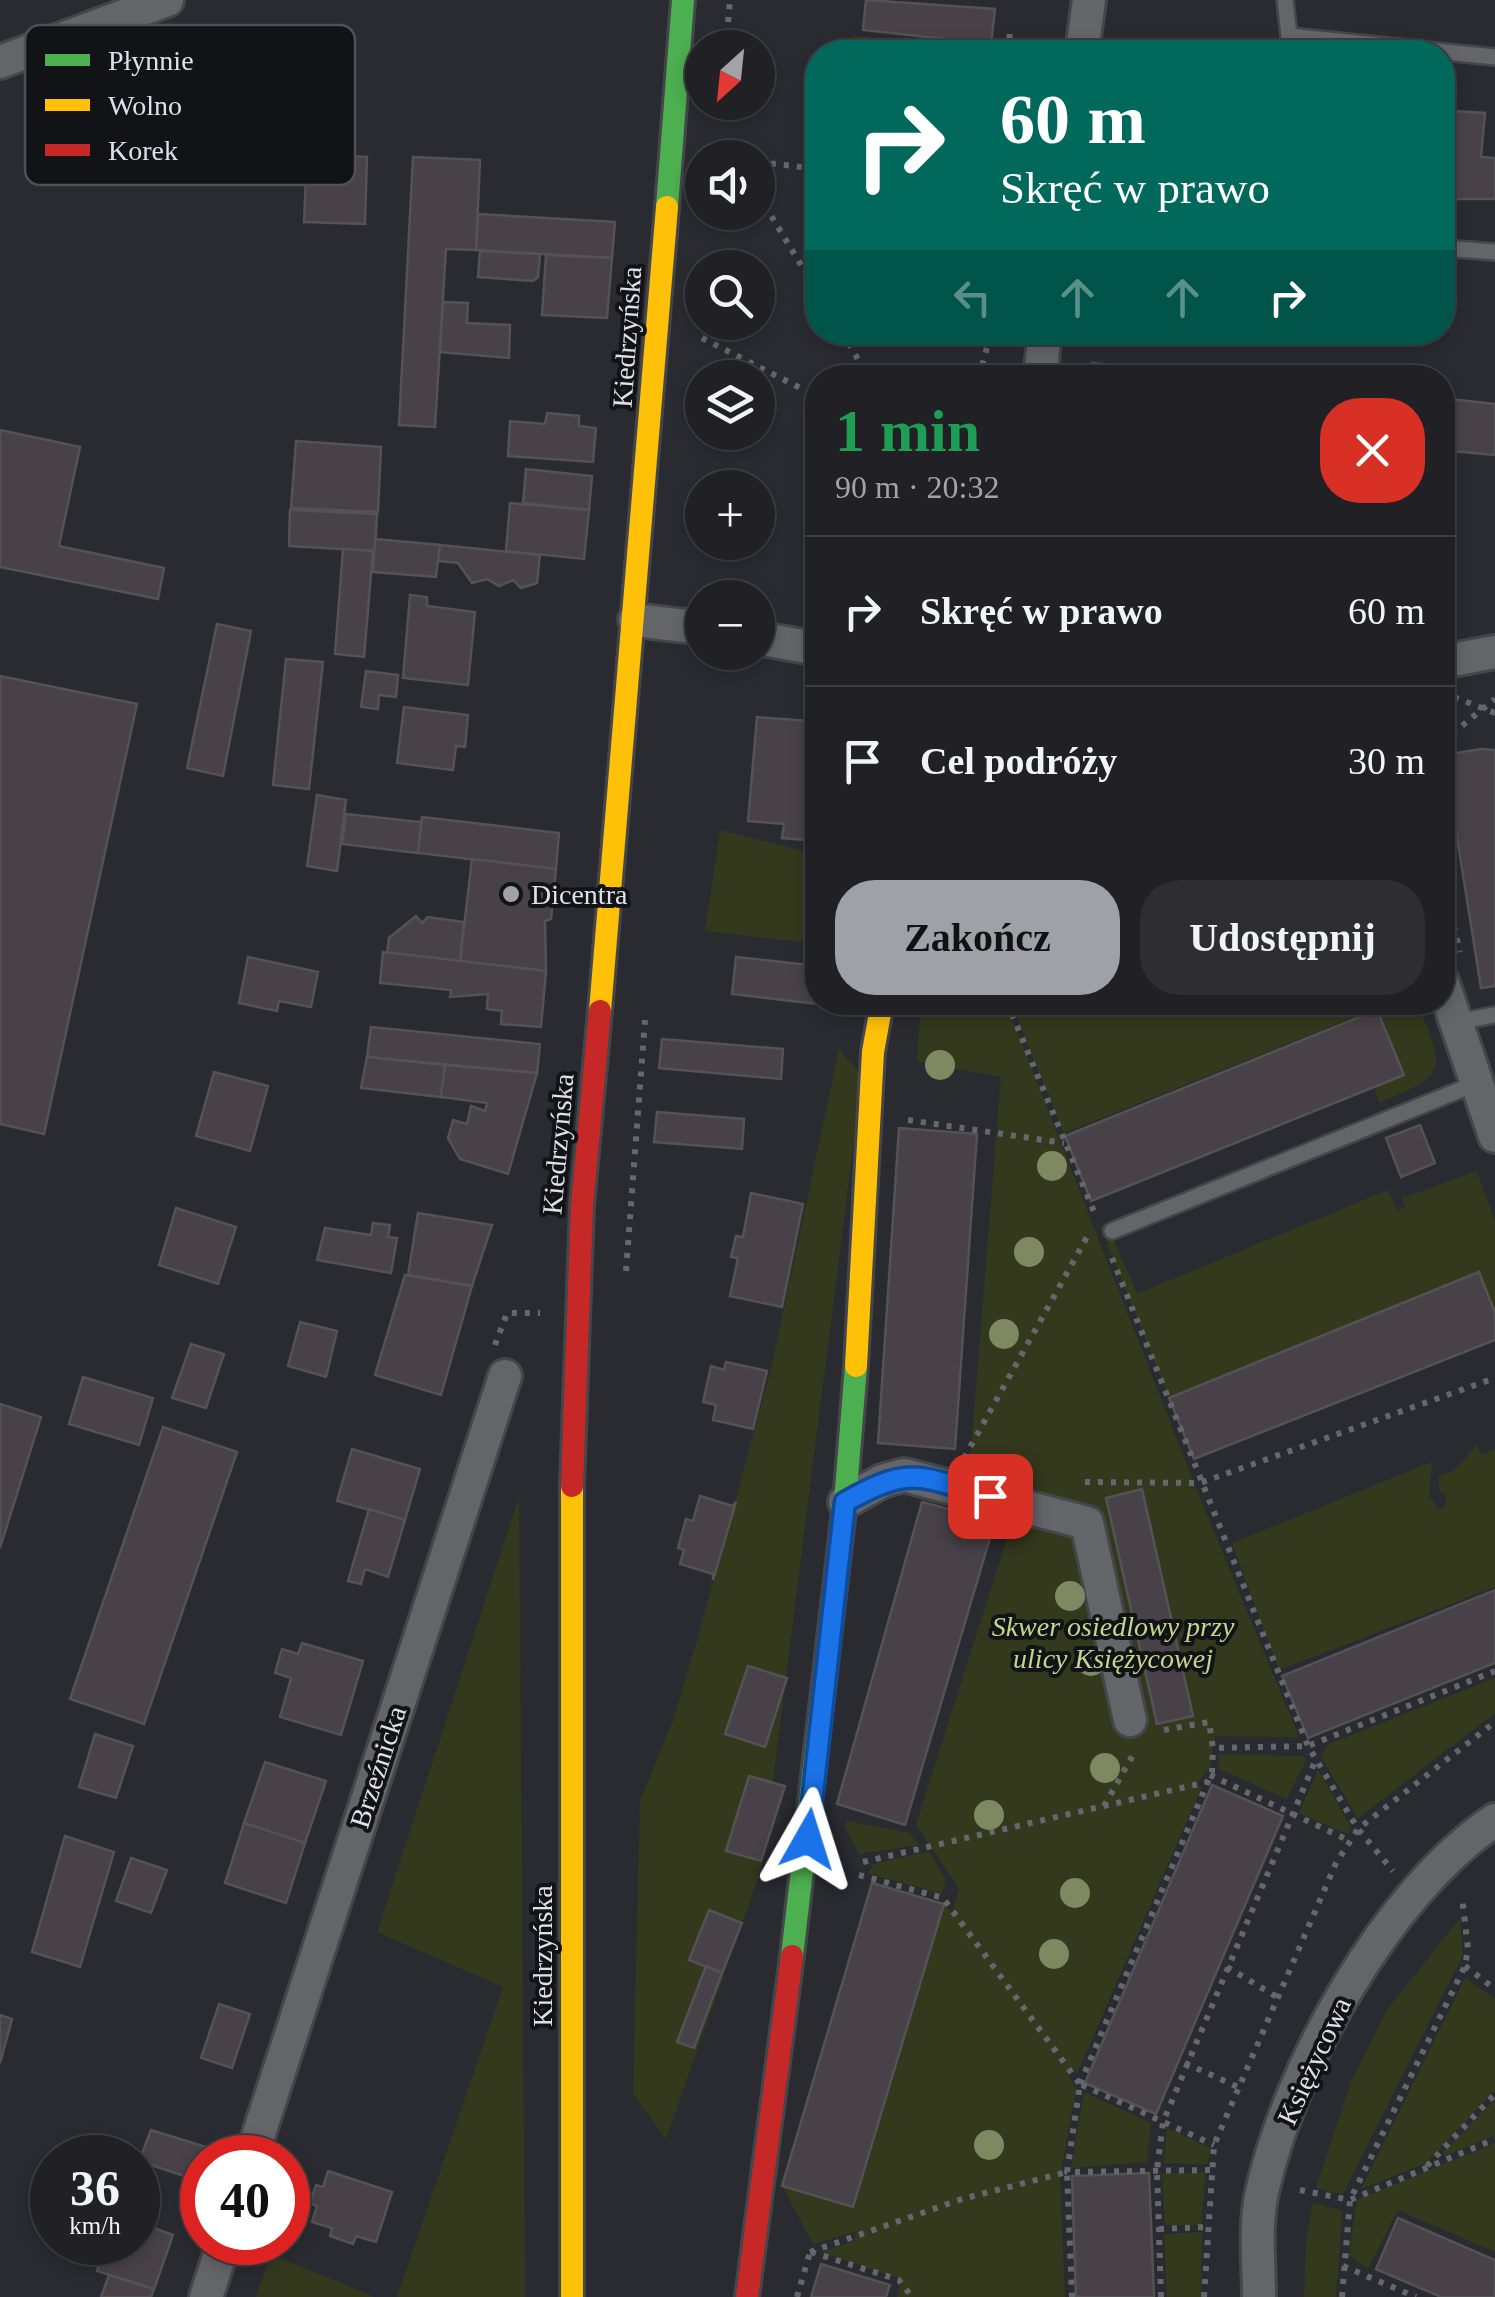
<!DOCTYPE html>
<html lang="pl">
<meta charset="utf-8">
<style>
:root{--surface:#202025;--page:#2d2d32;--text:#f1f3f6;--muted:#a2a3a7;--line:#3d3e42;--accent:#a0a1a8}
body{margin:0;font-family:Georgia,serif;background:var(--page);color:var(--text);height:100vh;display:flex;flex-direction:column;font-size:38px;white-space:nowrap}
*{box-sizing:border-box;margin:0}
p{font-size:32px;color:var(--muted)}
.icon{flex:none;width:55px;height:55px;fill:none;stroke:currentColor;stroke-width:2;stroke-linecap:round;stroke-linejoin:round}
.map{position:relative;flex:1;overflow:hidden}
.panel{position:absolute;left:805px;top:365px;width:650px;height:650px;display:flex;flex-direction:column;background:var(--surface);border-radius:40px;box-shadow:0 5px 15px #0003,0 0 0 2px var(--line)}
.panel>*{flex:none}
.guide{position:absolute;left:805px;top:40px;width:650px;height:305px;border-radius:40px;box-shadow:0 5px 15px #0003,0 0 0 2px var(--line);background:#00695c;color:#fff;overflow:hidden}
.needle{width:65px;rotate:207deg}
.tools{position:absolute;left:685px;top:30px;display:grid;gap:20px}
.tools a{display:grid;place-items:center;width:90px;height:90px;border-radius:50%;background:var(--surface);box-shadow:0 5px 15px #0003,0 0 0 2px var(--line);font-size:50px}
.speed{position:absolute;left:30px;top:2135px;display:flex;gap:20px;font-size:50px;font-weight:700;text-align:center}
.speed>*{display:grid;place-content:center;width:130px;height:130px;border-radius:50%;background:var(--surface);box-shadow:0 5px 15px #0003,0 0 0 2px var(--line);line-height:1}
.speed small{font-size:25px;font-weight:400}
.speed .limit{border:15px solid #d22;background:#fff;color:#111}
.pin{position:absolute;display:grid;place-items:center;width:85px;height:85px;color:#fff;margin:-42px;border-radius:20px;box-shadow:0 5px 15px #0006}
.me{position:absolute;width:110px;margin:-55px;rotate:6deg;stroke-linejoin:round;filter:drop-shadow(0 0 8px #0008)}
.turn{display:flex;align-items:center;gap:35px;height:210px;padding:0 30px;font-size:45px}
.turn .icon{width:130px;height:130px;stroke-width:2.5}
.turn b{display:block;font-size:70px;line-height:85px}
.lanes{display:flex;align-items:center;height:95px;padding:0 30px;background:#0003;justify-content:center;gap:50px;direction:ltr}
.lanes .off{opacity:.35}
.round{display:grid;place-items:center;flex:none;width:105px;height:105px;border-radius:40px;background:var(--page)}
.headline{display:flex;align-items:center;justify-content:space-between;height:170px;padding:0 30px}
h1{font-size:60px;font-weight:800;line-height:75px;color:#1e9e55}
.action{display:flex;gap:20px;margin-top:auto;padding:20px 30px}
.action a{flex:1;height:115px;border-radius:40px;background:var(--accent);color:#111;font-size:40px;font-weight:800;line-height:115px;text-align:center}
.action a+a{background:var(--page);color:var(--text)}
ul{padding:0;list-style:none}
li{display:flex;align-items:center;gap:30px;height:150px;padding:0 30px;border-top:2px solid var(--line)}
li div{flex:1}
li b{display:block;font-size:38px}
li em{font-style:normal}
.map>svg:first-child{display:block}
</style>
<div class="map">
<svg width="1495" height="2297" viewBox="0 0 1495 2297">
<rect width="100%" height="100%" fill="#2a2b31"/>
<g fill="#34391d">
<path d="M852,35L979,52H850Z"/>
<path d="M720,830L817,854V913L809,943L705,931Z"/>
<path d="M921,1003H1006L1196,1488L1299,1737L1215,1736L1210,1767L1193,1788L1202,1786L1077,2074L1072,2068L1069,2075L1076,2090L1060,2176L1065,2297H897L901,2279L822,2252L854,2241L857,2231L813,2244L782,2186L853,2207L944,1904L952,1913L959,1889L916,1824L1024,1485L992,1469L966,1466L971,1451L1001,1077L917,1061Z"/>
<path d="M1011,1003H1418C1444,1072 1450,1073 1379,1103L1375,1087L1403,1075L1375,1009L1064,1133Z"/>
<path d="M839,1049L862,1076L762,1867L666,2139L633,2094L640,1800L673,1720L699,1633L771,1369Z"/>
<path d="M1477,1171L1495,1222V1313L1478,1273L1169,1398L1100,1226L1107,1223L1137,1294L1388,1190L1398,1211L1406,1207L1402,1198Z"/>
<path d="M1477,1445L1482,1455L1495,1449V1587L1279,1670L1232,1543L1432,1462L1429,1500L1433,1499L1437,1510L1445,1507L1446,1494L1439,1491L1438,1476L1454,1471Z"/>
<path d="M519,1497L525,2297H397L503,1987L377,1932Z"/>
<path d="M1495,1678V1713L1358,1818L1321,1757L1329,1744Z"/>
<path d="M1219,1754L1303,1756L1306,1760L1287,1799L1219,1769Z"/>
<path d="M1318,1770L1351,1827L1347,1834L1299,1813Z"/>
<path d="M847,1821L910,1833L918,1845L859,1854L845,1827Z"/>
<path d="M928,1851L946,1880L942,1894L868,1873L874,1864Z"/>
<path d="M1460,1918L1463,1955L1343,2194L1316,2188L1351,2081L1386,2011Z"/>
<path d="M1465,1978L1495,1999V2090L1426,2163L1361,2189Z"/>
<path d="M1084,2092L1151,2123L1147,2162L1071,2168Z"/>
<path d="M1495,2099V2135L1445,2156L1443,2153Z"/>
<path d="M1167,2128L1210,2148L1208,2164L1164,2163Z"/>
<path d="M1495,2143V2252L1398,2210L1368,2269L1349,2255L1357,2200Z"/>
<path d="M1206,2172L1201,2225H1165L1162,2174Z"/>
<path d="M1313,2202L1342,2211L1336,2297H1304L1306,2239Z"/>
<path d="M1202,2232L1201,2297H1167L1164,2234Z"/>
<path d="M271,2254L374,2297H256Z"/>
</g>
<g fill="#494148" stroke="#535255" stroke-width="2.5">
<path d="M866,0L995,9L991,44L863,30Z"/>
<path d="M1442,110L1454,111L1448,199H1442Z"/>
<path d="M1454,111L1485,113L1481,157L1495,158V199H1448Z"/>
<path d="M307,154L367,157L365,224L304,222Z"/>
<path d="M413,157L480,160L476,250L446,249L435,427L399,425Z"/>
<path d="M478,214L615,222L612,258L476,250Z"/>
<path d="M480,251L540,254L538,277L533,281L478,277Z"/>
<path d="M546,255L612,258L607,318L542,315Z"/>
<path d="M443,302L468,303L467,323L510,325L509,358L440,352Z"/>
<path d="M1092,363L1239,378H1091Z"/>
<path d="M1442,398L1495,404V455L1442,450Z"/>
<path d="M547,413L579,416V426L596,428L593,462L508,456L510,421L545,424Z"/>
<path d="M0,430L80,447L59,546L164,568L158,599L0,567Z"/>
<path d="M296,441L381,447L378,512L291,508Z"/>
<path d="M526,469L592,476L589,510L523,503Z"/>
<path d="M510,503L589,510L584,559L506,551Z"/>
<path d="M290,510L377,514L375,551L289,546Z"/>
<path d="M375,539L440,545L436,577L373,572Z"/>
<path d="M440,545L540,555L537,583L521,588L513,580L499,586L487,579L472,583L458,563L438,561Z"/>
<path d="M343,549L373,551L364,657L335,654Z"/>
<path d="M410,595L427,597V606L475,612L468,685L403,678Z"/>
<path d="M217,624L251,631L223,776L187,768Z"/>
<path d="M286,659L323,662L309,789L273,785Z"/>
<path d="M366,671L398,675L396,697L379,695L378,709L361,707Z"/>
<path d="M0,676L137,704L44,1134L0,1124Z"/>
<path d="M404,707L468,715L465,747L456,746L453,770L397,763Z"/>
<path d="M757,717L809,721L808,730H818V841L782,838L784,824L748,821Z"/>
<path d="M1481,749L1495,750V986L1481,988L1444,755Z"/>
<path d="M317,795L346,800L337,871L307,866Z"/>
<path d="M346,814L421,822L418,853L342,844Z"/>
<path d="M422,817L559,833L556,869L418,853Z"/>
<path d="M472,859L556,869L551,919L545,921L546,971L460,961Z"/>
<path d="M416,916L422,923L428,917L464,922L460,961L387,953L389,938Z"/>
<path d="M383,952L546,971L541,1027L501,1024L502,1011L487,1009L488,994L450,997L451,990L380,983Z"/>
<path d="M248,957L318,972L311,1007L279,1001L277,1011L239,1003Z"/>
<path d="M736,957L818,966V1002H843V1007L732,994Z"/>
<path d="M1377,1010L1404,1075L1091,1201L1065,1136Z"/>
<path d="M371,1027L540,1044L537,1073L367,1057Z"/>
<path d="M662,1039L783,1049L781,1079L659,1068Z"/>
<path d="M367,1057L445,1065L441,1097L361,1088Z"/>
<path d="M445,1065L537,1073L508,1174L460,1159L448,1138L453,1120L467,1124L471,1106L485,1111L487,1103L441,1097Z"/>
<path d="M214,1072L268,1086L250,1151L196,1136Z"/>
<path d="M657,1112L744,1119L742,1149L654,1142Z"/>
<path d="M1420,1125L1435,1163L1401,1177L1386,1138Z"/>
<path d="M899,1128L977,1134L955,1449L878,1443Z"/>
<path d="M751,1193L803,1204L782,1307L730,1296L738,1258L731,1257L736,1236L743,1237Z"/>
<path d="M176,1208L236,1227L218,1284L159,1265Z"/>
<path d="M418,1213L492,1225L472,1286L408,1275Z"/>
<path d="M373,1223L390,1225L388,1237L397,1238L391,1273L317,1260L325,1228L371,1235Z"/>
<path d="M1479,1272L1495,1313V1340L1194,1459L1169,1398Z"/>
<path d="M405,1275L472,1286L441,1395L375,1375Z"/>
<path d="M300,1322L337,1331L326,1377L288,1366Z"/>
<path d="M191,1344L224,1354L206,1408L172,1398Z"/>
<path d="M726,1362L767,1371L753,1429L713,1420L716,1405L703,1402L711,1366L724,1370Z"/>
<path d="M83,1377L153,1398L139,1445L69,1424Z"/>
<path d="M0,1404L41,1417L0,1548Z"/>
<path d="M163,1427L237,1452L144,1724L70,1699Z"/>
<path d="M352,1449L420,1469L405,1520L337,1501Z"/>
<path d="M1142,1489L1193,1716L1157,1724L1106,1498Z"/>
<path d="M700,1496L733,1506L736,1502L713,1580V1574L680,1564L684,1550L678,1548L686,1519L693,1521Z"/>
<path d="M922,1502L995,1521L905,1825L837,1804Z"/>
<path d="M369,1509L405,1520L388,1577L365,1569L361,1584L348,1581Z"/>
<path d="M1495,1590V1663L1308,1738L1282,1676Z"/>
<path d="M302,1643L363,1661L341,1735L280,1717L291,1678L275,1673L282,1649L298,1654Z"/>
<path d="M748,1666L787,1678L765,1747L725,1734Z"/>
<path d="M95,1734L133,1746L116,1798L79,1787Z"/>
<path d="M265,1762L326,1781L305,1843L244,1823Z"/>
<path d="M749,1776L785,1786L761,1861L726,1851Z"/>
<path d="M1212,1785L1283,1816L1156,2114L1085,2083Z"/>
<path d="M244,1823L305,1843L286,1903L225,1883Z"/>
<path d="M65,1836L114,1852L80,1967L32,1952Z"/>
<path d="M131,1858L167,1870L151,1913L116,1901Z"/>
<path d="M872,1883L944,1904L853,2207L782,2186Z"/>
<path d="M709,1910L742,1923L722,1973L689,1960Z"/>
<path d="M706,1966L722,1973L694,2048L677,2042Z"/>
<path d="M219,2004L250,2014L232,2068L201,2058Z"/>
<path d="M0,2015L12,2019L0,2063Z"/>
<path d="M151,2130L216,2150L214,2158H202V2182L139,2161Z"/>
<path d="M328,2171L392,2192L376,2242L356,2236L353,2244L330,2236L332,2228L312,2222L317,2206L310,2203L316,2185L323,2187Z"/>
<path d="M1149,2173L1154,2297H1076L1072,2176Z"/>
<path d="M1398,2218L1495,2260V2297H1441L1376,2269Z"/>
<path d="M138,2222L173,2235L154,2289L97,2271L107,2242H138Z"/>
<path d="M821,2264L890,2285L886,2297H811Z"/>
<path d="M109,2275L154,2289L151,2297H101Z"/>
</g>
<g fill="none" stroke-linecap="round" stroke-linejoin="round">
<defs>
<g id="lane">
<path d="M1285,0L1289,36L1495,57"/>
<path d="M1442,248L1495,252"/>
<path d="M1456,1022L1495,1015"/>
<path d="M1112,1231L1477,1083"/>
</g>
<g id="street">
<path d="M1082,52L1089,0"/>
<path d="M0,62L167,0"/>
<path d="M1040,378L1045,332"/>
<path d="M635,620L702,628"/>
<path d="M758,638L818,649"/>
<path d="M1442,662L1495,652"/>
<path d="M1442,981L1495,1136"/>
<path d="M845,1502L882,1481L904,1475L1087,1523L1130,1720"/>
<path d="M251,2158L505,1376"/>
<path d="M206,2297L224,2242"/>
<path d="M1259,2297C1259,2265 1255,2228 1261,2197C1287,2071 1387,1892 1495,1820"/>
</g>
<g id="fast">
<path d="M667,207L683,0"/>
<path d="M792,1956L845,1502L856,1366"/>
</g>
<g id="slow">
<path d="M600,1011L667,207"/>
<path d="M856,1366L873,1052L882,1002"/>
<path d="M572,2297V1486"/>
</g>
<g id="jam">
<path d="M572,1486L582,1206L600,1011"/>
<path d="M747,2297L792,1956"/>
</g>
</defs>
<use href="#lane" stroke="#45464a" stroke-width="20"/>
<use href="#street" stroke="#45464a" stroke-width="38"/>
<use href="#fast" stroke="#45464a" stroke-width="28"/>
<use href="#slow" stroke="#45464a" stroke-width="28"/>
<use href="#jam" stroke="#45464a" stroke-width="28"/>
<g stroke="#66676c" stroke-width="6" stroke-dasharray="5 8" stroke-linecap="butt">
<path d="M726,48L730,0"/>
<path d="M1008,52L1010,33"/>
<path d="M758,162L818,169"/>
<path d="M758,194L818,293"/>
<path d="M842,332L869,378"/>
<path d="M702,338L818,397"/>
<path d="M979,378L991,332"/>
<path d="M1454,697L1495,713"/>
<path d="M1442,742L1495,699"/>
<path d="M1442,875L1460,952"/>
<path d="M1007,1002L1095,1214"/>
<path d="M908,1120L1064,1143"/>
<path d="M1112,1258L1308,1746L1358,1829L1393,1871"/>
<path d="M626,1271L645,1020"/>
<path d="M495,1345L507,1313H540"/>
<path d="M964,1458L1087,1237"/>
<path d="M1085,1482L1200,1483L1495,1378"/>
<path d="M1164,1730L1209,1722L1213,1748L1308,1746L1495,1671"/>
<path d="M1210,1775L1350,1841"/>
<path d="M1104,1806L1133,1755"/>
<path d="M863,1862L1207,1782"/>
<path d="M859,1875L943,1898L1079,2083"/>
<path d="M1465,1966L1495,1989"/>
<path d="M1227,1967L1277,1997"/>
<path d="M1185,2063L1238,2087"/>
<path d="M1080,2084L1212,1772L1213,1748"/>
<path d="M1427,2166L1495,2094"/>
<path d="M1210,2170L1067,2172L1080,2084L1214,2145"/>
<path d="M1300,2190L1350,2200L1495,2139"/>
<path d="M1159,2229L1206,2227"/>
<path d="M810,2252L962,2199L1067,2172L1072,2297"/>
<path d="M811,2252L899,2280L912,2297"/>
<path d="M1343,2266L1416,2297"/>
<path d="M797,2297L810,2252"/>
<path d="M1161,2297L1157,2170L1163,2122L1316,1759"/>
<path d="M1204,2297L1214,2145L1336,1863L1358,1829L1495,1722"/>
<path d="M1342,2297L1350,2200L1465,1966L1468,1949L1462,1896"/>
</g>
<use href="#lane" stroke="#646569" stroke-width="15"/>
<use href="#street" stroke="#646569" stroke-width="32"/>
<use href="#fast" stroke="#4caf50" stroke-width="22"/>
<use href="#slow" stroke="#ffc107" stroke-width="22"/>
<use href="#jam" stroke="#c62828" stroke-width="22"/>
</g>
<g fill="#808862">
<circle cx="940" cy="1065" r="15"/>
<circle cx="1052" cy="1166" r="15"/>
<circle cx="1029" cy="1252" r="15"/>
<circle cx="1004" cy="1334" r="15"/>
<circle cx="1070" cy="1596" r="15"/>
<circle cx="1091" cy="1661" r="15"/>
<circle cx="1105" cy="1768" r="15"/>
<circle cx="989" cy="1815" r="15"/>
<circle cx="1075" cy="1893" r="15"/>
<circle cx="1054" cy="1954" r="15"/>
<circle cx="989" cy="2145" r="15"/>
</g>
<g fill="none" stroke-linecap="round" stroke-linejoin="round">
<defs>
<path id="route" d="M808,1839L845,1502C912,1464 919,1477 990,1496"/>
</defs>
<use href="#route" stroke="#114b97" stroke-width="25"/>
<use href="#route" stroke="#1a73e8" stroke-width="18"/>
</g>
<circle fill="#a0a1a8" stroke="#121317" stroke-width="4" cx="511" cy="894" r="10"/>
<g text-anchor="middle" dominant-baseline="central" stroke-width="8" stroke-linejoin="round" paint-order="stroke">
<g font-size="28" fill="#dfe1e8" stroke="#121317">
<text transform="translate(627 337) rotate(-86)">Kiedrzyńska</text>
<text transform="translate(558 1144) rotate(-85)">Kiedrzyńska</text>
<text transform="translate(378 1767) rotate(-72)">Brzeźnicka</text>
<text transform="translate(542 1956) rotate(-90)">Kiedrzyńska</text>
<text transform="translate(1314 2061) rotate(-65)">Księżycowa</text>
</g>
<g font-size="28" fill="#dfe1e8" stroke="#121317" text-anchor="start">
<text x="531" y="894">Dicentra</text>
</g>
<g font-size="28" font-style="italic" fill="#c7d58b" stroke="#121317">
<text x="1113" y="1626">Skwer osiedlowy przy<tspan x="1113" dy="32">ulicy Księżycowej</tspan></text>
</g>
</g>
<rect x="25" y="25" width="330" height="160" rx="15" fill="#121317" stroke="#505156" stroke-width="2.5"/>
<rect x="45" y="54" width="45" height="12" fill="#4caf50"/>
<rect x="45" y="99" width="45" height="12" fill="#ffc107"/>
<rect x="45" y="144" width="45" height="12" fill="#c62828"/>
<g font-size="28" fill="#dfe1e8">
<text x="108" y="70">Płynnie</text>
<text x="108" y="115">Wolno</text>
<text x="108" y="160">Korek</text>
</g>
</svg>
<div class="tools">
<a><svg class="needle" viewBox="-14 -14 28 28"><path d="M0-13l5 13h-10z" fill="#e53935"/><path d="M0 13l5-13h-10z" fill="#a2a3a7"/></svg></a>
<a><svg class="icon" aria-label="sound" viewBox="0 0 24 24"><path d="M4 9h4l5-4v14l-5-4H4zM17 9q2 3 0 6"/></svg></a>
<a><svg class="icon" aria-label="search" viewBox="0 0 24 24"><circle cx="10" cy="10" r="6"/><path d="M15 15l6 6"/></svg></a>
<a><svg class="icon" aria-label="layers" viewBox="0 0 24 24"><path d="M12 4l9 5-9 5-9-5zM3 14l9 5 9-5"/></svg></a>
<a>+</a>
<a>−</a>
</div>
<div class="speed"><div>36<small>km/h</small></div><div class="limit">40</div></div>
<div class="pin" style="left:990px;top:1496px;background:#d93025"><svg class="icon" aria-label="arrive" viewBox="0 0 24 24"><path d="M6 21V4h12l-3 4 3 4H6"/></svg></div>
<svg class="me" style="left:808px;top:1839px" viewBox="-20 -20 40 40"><path d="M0-17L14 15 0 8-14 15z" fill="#1a73e8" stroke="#fff" stroke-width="4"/></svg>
<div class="guide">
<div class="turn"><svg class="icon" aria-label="right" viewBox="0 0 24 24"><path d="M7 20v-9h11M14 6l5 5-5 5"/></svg><div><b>60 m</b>Skręć w prawo</div></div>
<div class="lanes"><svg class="icon off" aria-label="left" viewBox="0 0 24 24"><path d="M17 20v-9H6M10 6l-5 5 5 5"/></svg><svg class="icon off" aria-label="ahead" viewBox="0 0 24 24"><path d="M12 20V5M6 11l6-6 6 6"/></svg><svg class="icon off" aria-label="ahead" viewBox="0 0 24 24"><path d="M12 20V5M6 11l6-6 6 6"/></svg><svg class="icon" aria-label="right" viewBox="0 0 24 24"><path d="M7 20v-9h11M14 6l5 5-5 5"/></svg></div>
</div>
<section class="panel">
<div class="headline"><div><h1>1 min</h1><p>90 m · 20:32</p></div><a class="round" style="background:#d93025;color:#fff"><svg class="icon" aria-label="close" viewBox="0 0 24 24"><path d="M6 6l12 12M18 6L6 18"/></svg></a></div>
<ul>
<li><svg class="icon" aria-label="right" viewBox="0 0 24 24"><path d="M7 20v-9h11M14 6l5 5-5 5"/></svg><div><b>Skręć w prawo</b></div><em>60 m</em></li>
<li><svg class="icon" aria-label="arrive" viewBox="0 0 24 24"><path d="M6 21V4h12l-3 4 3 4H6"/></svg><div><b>Cel podróży</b></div><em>30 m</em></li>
</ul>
<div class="action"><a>Zakończ</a><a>Udostępnij</a></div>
</section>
</div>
